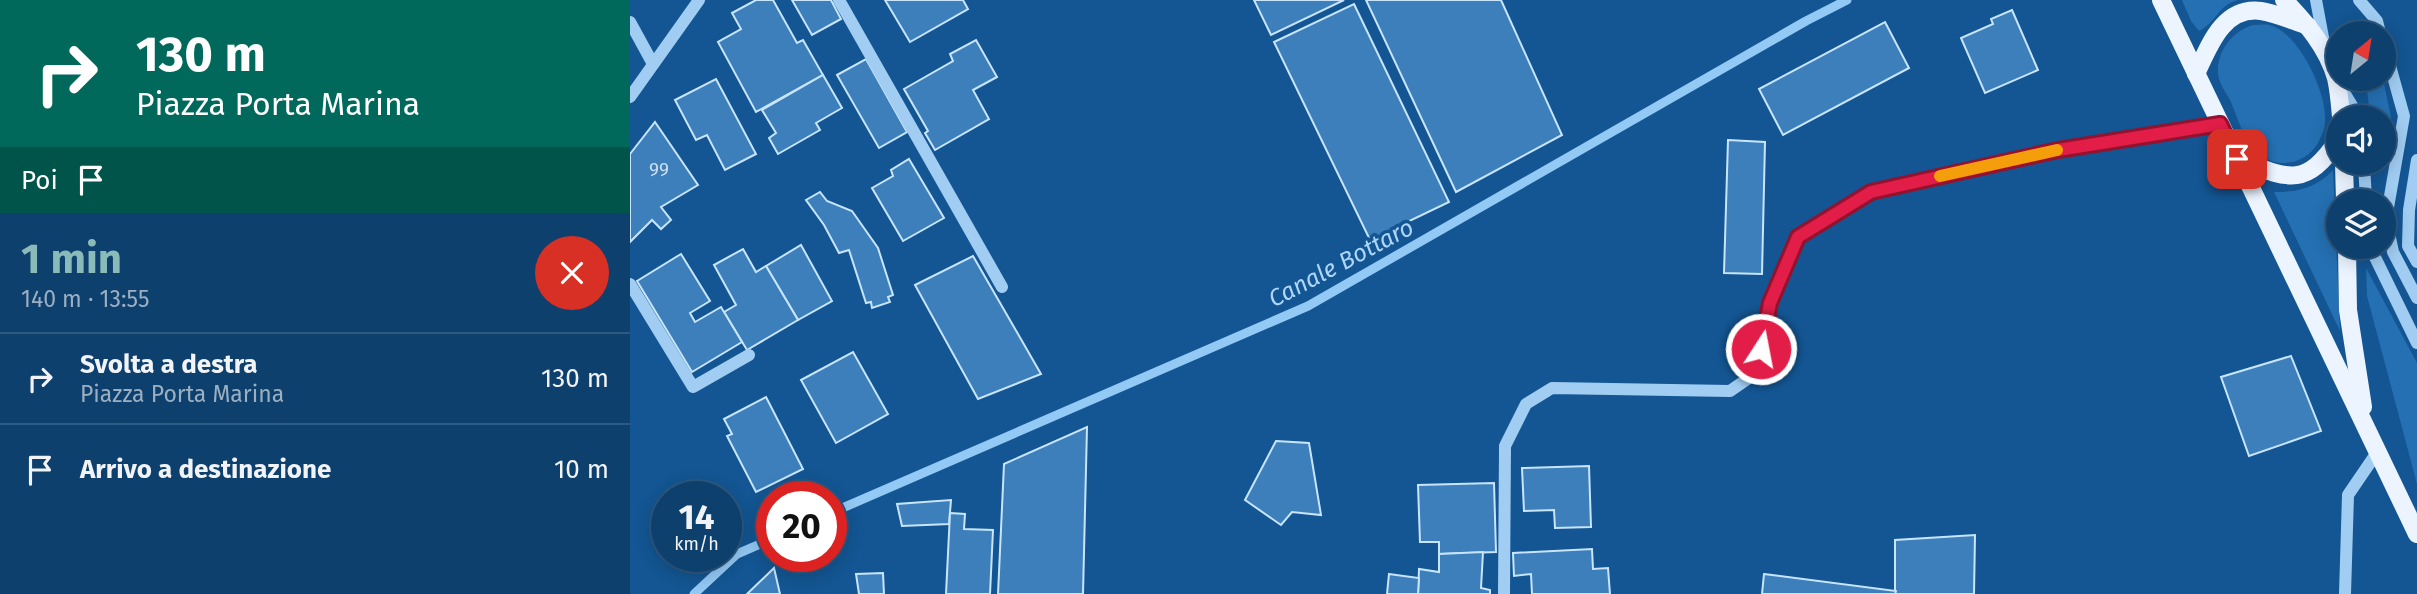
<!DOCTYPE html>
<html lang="it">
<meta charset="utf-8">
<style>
:root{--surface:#0e406e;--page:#1c4b76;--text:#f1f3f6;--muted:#9bafc2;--line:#2e5981;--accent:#8bbbb9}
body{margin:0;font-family:"Fira Sans",sans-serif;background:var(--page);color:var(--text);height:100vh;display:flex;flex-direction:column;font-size:26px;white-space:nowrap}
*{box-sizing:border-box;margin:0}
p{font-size:23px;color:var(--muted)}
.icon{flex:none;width:38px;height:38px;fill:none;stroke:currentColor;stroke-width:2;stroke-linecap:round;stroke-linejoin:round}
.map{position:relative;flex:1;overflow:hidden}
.sheet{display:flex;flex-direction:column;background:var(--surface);width:630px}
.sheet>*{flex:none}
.guide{background:#00695c;color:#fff;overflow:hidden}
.needle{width:46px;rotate:30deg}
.buttons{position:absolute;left:1696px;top:21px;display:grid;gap:14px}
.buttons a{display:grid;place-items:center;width:70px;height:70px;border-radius:50%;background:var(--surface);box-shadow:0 4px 18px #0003,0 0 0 2px var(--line);font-size:35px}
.speed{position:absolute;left:21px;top:481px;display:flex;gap:14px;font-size:35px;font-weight:700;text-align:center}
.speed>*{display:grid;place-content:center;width:91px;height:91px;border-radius:50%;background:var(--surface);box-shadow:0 4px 18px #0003,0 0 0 2px var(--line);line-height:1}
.speed small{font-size:18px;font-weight:400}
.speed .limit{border:10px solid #d22;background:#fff;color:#111}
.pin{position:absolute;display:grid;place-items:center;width:60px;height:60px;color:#fff;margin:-30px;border-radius:14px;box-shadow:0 4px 10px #0006}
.me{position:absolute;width:77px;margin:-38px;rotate:11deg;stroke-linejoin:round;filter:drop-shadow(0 0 5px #0008)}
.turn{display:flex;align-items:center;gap:24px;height:147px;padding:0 21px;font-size:32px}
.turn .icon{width:91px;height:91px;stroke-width:2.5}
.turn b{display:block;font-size:49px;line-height:60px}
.then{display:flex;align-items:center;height:66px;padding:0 21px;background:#0003;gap:14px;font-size:26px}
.round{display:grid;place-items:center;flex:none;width:74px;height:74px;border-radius:37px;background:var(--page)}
.headline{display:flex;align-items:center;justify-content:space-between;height:119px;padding:0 21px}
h1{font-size:42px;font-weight:700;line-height:52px;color:var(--accent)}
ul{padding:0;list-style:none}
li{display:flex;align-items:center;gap:21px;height:91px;padding:0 21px;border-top:2px solid var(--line)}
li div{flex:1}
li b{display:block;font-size:26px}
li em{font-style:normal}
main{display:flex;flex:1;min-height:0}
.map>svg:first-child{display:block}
</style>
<main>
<section class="sheet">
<div class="guide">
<div class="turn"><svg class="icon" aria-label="right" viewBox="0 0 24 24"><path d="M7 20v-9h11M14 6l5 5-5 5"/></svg><div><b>130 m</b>Piazza Porta Marina</div></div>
<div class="then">Poi<svg class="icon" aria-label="arrive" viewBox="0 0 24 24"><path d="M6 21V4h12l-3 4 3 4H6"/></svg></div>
</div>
<div class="headline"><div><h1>1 min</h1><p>140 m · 13:55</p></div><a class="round" style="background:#d93025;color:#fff"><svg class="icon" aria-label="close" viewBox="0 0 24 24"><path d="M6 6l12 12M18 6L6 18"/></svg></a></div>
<ul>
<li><svg class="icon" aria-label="right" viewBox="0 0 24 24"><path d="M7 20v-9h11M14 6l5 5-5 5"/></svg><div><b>Svolta a destra</b><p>Piazza Porta Marina</p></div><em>130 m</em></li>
<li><svg class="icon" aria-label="arrive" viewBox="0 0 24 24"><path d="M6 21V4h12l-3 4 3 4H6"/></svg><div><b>Arrivo a destinazione</b></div><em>10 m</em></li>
</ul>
</section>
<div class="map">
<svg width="1787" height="594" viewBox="0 0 1787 594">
<rect width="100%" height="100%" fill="#135693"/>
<g fill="#2570b2">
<path d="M1552,0H1608C1589,4 1585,24 1569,31L1561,21Z"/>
<path d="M1623,25C1628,25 1634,24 1639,25C1669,32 1698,94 1695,123C1695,129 1691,137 1688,143C1673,168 1639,170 1621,146C1612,134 1607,116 1601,102C1597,94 1588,82 1588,73C1587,50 1603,31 1623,25Z"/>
<path d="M1736,79H1753L1761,117L1759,138L1754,135V117H1740Z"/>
<path d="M1703,170L1710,331L1644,192C1669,192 1686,188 1703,170Z"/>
<path d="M1736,268L1787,363V484L1737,296Z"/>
</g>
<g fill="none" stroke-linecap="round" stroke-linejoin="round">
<g stroke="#93c9f5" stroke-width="9">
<path d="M201,513L678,306L1176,21L1217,0"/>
<path d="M64,594L107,554L142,539"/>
</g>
</g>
<g fill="#3c7fbb" stroke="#c8e5fd" stroke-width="2">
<path d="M126,0H143L167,43L173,40L193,75L126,112L88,42L111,29L102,13Z"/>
<path d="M162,0H201L211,19L182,35Z"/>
<path d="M255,0H333L338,9L280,42Z"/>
<path d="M624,0H714L641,35Z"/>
<path d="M736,0H871L932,135L826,192Z"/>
<path d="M724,4L819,202L740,240L644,42Z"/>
<path d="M1382,10L1408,70L1355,93L1331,38L1363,24L1361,19Z"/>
<path d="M1255,22L1279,68L1153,135L1129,89Z"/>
<path d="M346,40L367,77L343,90L359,119L305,150L295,133L298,131L274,89L323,61L320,54Z"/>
<path d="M236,59L277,132L249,148L207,75Z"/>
<path d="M193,75L212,108L186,123L190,130L148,154L139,138L146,133L132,110Z"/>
<path d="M86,79L126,154L95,170L77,135L66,140L45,100Z"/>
<path d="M25,122L68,185L31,207L41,220L31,229L22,220L0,242V154Z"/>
<path d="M1098,140L1135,142L1132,274L1094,273Z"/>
<path d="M279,159L314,218L273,241L242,188L263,176L261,170Z"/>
<path d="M190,192L197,201L222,211L248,248L263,295L258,297L260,302L242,308L241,302L236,303L219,250L209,253L194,225L176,200Z"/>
<path d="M171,245L202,301L168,320L136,266Z"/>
<path d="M113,249L126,272L136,266L168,320L117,350L94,312L106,305L84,265Z"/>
<path d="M51,254L80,301L60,313L65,322L91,307L112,342L62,372L7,281Z"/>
<path d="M343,256L411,374L348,399L285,285Z"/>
<path d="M223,352L258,414L206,443L171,380Z"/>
<path d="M1661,356L1691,431L1619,456L1591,377Z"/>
<path d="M136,397L173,469L126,492L97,436L102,434L94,419Z"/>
<path d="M457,427L453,594H368L374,464Z"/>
<path d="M646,441L679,443L691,515L662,512L651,525L615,500Z"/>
<path d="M959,466L961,527L925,528L924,510L894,511L892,468Z"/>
<path d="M864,483L866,552L809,554V542H790L788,485Z"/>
<path d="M321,500L319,524L272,526L267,504Z"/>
<path d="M320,513L335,514L334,529L363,530L360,594H316Z"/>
<path d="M1345,535L1344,594H1265V540Z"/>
<path d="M962,549L963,569L978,568L980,594H902L901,574L884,576L883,553Z"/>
<path d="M853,552L851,588L860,590V594H788L789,569L809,572V554Z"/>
<path d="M144,568L150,594H117Z"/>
<path d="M253,573L254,594H229L226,574Z"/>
<path d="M759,574L789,578L788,594H757Z"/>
<path d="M1134,574L1266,591L1265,594H1132Z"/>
</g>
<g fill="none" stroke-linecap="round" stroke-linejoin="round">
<g stroke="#a1cdf2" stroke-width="12">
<path d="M209,0L372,287"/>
<path d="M1686,0L1695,48"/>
<path d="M1729,0L1747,21L1750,33"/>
<path d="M0,22L23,64"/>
<path d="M1754,44L1774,116L1756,219L1763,252L1787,298"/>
<path d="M1709,84L1729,117"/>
<path d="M0,97L69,0"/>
<path d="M1787,160L1779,210L1778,246L1787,262"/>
<path d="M1734,163L1736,201"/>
<path d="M1740,247L1787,343"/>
<path d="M0,284L63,387L119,355"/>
<path d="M874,594L875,446L896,404L922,388L1100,391L1126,373L1140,303L1168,237L1241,192L1428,150L1590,124"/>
<path d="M1715,594L1718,495L1748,451"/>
</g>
<g stroke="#ecf5ff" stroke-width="18">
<path d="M1531,0L1787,534"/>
<path d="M1654,0C1676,23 1697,47 1706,78C1709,91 1710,105 1711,117"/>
<path d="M1566,74C1579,46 1593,6 1631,11C1646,13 1663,21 1678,26"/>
<path d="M1607,159C1656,178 1675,190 1708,140"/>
<path d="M1714,163L1715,201"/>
<path d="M1717,247L1718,310L1733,407"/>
</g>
</g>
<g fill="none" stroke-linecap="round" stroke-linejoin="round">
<defs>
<path id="route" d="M1131,349L1140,303L1168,237L1241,192L1428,150L1590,124L1607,159"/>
</defs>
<use href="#route" stroke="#92132f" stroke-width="18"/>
<use href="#route" stroke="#e11d48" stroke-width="12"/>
<path stroke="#f59e0b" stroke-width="12" d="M1310,176L1427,150"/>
</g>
<g text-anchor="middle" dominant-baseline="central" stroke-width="7" stroke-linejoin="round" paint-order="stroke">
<g font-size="19" fill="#cedfee">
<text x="29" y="169">99</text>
</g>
<g font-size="24" font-style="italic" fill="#add6f9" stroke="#135693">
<text transform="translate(711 263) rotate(-28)">Canale Bottaro</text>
</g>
</g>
</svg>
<div class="buttons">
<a><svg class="needle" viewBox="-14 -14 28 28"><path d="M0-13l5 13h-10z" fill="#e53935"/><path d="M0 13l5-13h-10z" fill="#9bafc2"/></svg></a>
<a><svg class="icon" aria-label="sound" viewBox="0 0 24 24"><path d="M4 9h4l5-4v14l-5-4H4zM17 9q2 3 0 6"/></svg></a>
<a><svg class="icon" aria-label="layers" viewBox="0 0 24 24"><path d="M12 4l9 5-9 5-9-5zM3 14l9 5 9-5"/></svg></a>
</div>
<div class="speed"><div>14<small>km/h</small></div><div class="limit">20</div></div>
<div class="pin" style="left:1607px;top:159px;background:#d93025"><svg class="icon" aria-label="arrive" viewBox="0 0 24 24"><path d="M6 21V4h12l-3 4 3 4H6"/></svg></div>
<svg class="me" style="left:1131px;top:349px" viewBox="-20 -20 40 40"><circle r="17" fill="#e11d48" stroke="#fff" stroke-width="3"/><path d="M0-11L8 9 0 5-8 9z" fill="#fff"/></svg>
</div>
</main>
